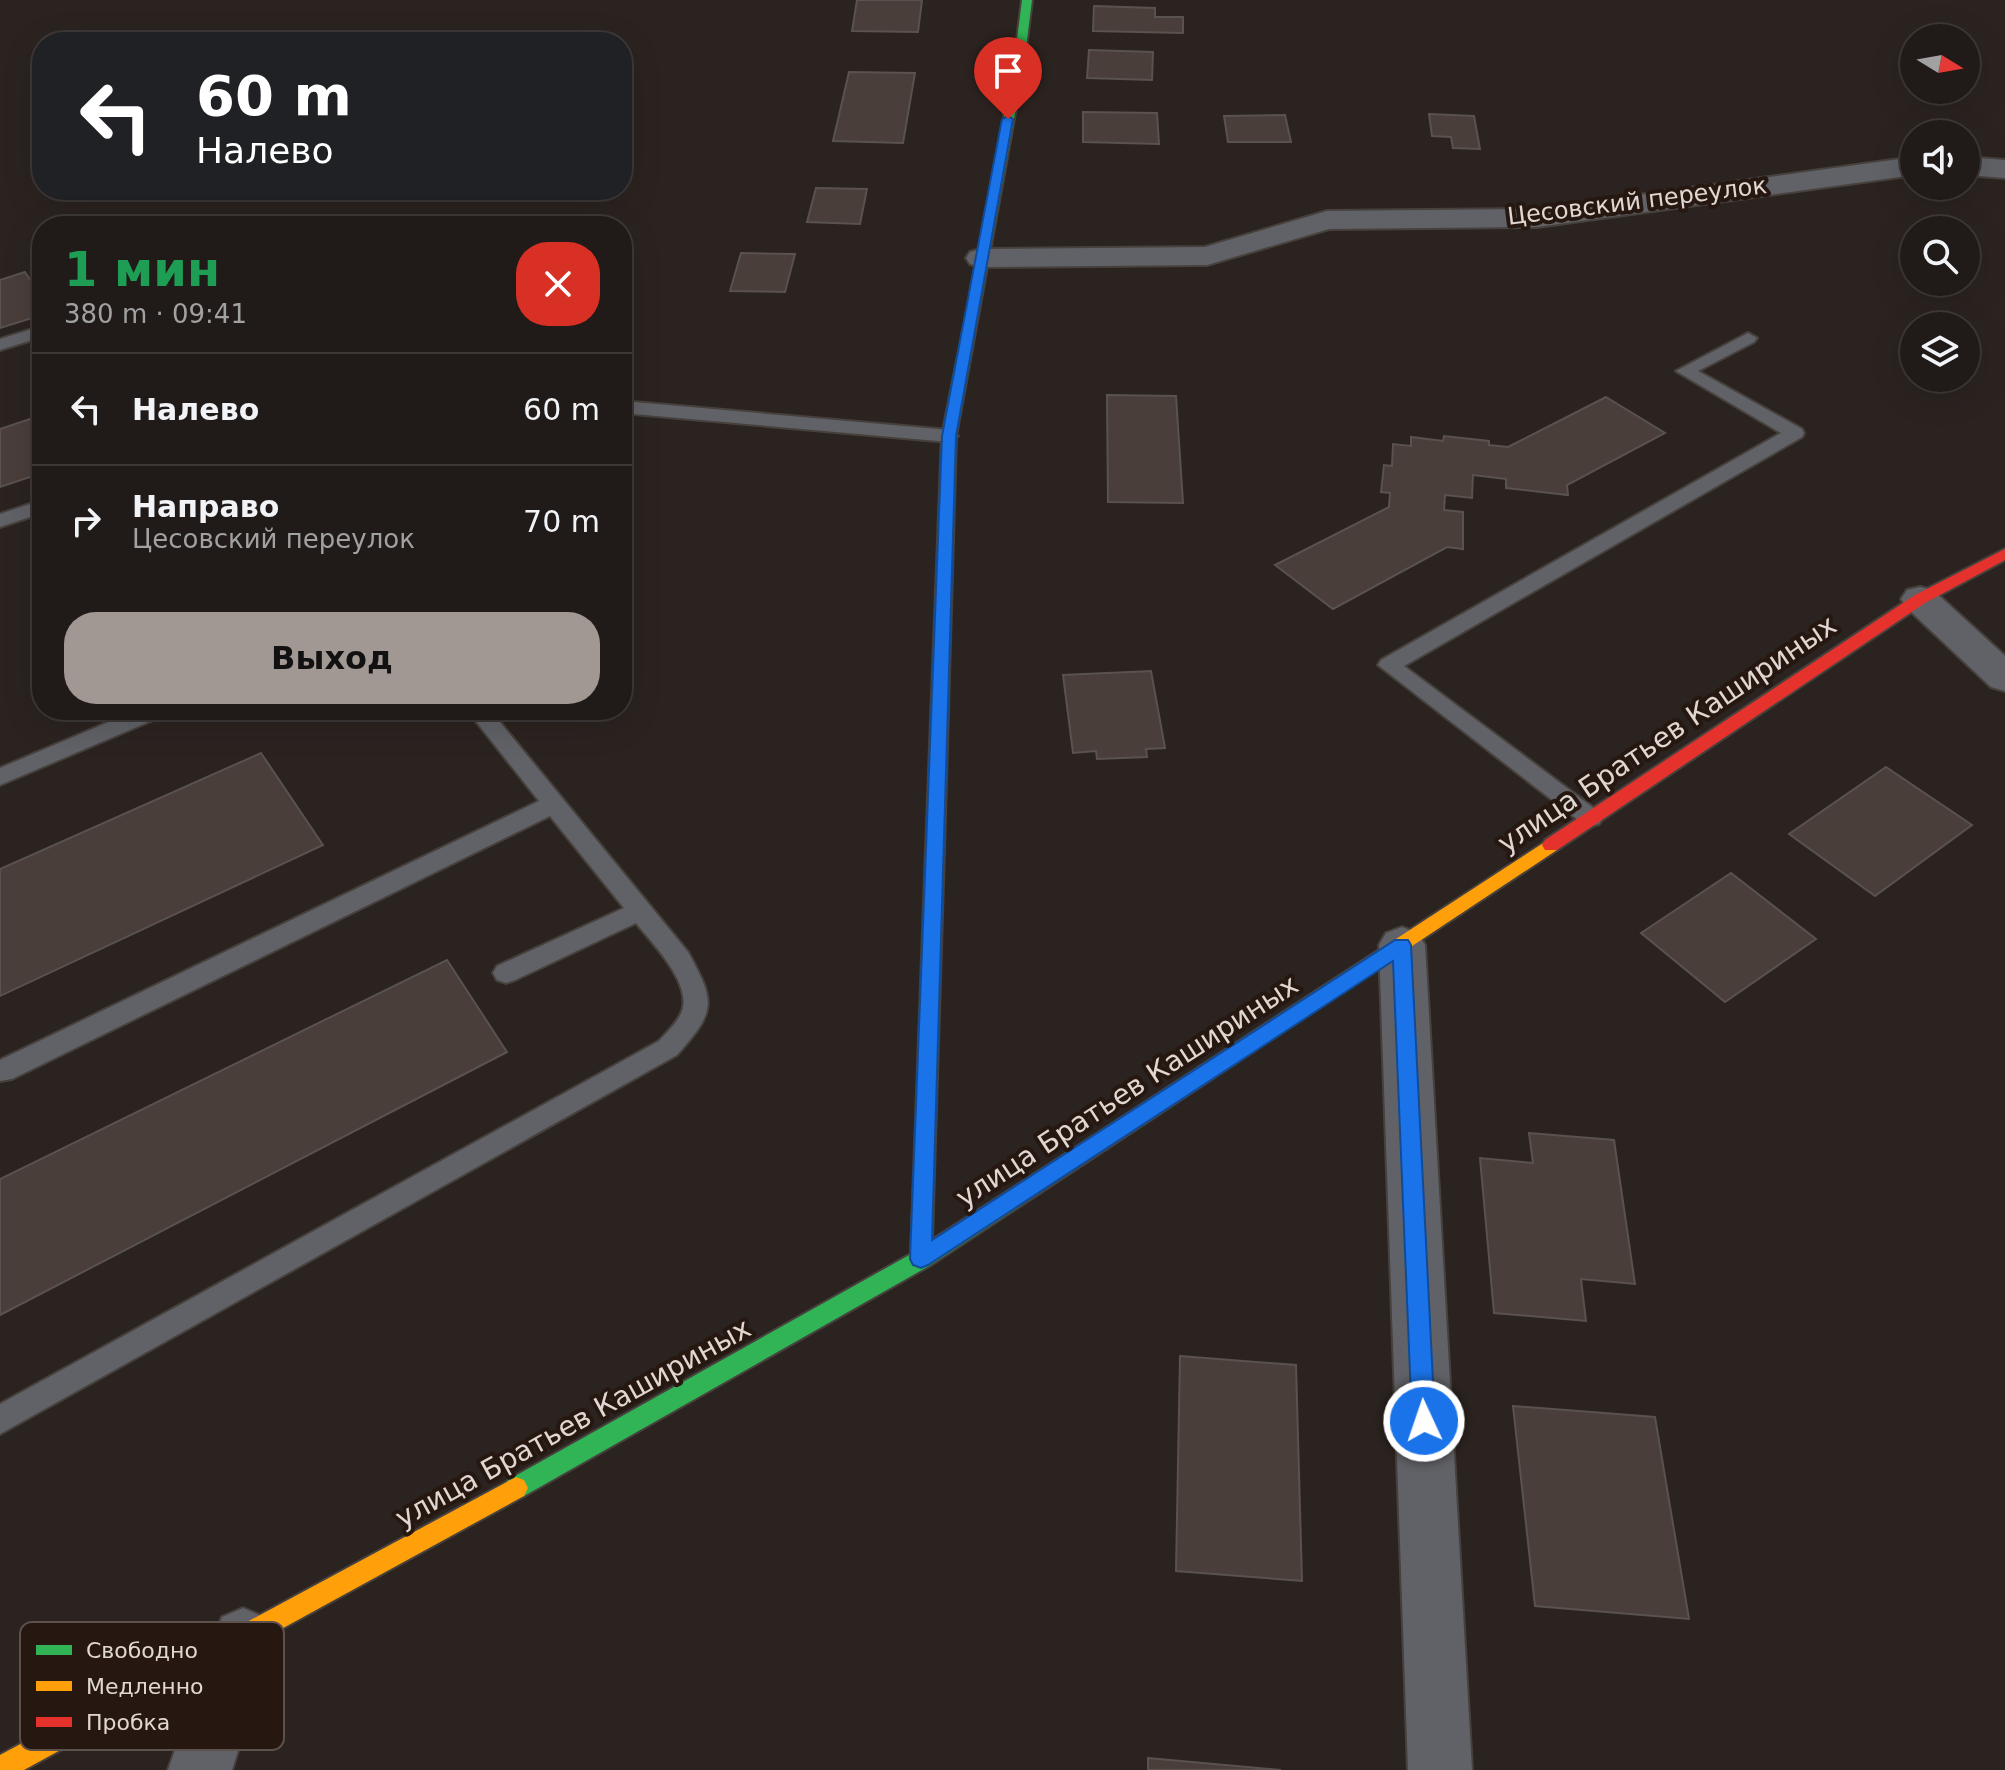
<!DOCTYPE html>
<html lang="ru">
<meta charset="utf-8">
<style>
:root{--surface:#201a18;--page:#2d2725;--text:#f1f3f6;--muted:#a2a1a2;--line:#3d3837;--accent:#a19894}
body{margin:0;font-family:"DejaVu Sans",sans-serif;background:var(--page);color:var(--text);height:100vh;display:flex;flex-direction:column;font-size:30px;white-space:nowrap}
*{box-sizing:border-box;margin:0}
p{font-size:26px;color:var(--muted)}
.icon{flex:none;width:44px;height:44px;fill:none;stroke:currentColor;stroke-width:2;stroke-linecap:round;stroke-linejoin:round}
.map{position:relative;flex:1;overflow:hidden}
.panel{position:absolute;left:32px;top:216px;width:600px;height:504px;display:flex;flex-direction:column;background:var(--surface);border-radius:32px;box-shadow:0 8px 32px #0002,0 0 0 2px var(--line)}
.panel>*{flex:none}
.top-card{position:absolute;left:32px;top:32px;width:600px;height:168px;border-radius:32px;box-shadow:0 8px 32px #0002,0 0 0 2px var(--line);background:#202124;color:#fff;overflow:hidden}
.needle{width:52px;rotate:101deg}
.buttons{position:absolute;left:1900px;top:24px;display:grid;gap:16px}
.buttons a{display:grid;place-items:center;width:80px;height:80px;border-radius:50%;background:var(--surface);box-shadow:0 8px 32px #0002,0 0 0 2px var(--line);font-size:40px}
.pin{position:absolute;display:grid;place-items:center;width:68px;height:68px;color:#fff;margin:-82px -34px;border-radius:50% 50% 50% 0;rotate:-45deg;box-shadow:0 0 8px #0007}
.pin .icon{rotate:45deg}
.me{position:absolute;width:88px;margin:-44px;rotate:357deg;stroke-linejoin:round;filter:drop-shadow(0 0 6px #0008)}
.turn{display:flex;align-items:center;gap:28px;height:168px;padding:0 32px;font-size:36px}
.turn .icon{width:104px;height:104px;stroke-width:2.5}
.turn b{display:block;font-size:56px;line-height:68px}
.round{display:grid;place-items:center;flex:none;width:84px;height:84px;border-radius:32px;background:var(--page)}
.overview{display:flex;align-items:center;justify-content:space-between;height:136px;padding:0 32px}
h1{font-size:48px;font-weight:700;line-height:60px;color:#1e9e55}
.action{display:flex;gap:16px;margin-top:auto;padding:16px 32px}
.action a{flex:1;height:92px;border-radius:32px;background:var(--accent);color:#111;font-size:32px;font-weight:700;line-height:92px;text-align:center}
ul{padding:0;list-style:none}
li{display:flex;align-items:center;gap:24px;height:112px;padding:0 32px;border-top:2px solid var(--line)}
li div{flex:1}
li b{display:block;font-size:30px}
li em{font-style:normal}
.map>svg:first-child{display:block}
</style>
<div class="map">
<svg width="2005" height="1770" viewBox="0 0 2005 1770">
<rect width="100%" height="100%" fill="#2b2320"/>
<g fill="#4a3e3a" stroke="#5a524f" stroke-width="2">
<path d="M857,0H922L918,32L852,31Z"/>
<path d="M1094,6L1155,8V17H1183V33L1093,31Z"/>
<path d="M1089,50L1153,52L1152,80L1087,78Z"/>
<path d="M849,72L915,73L903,143L833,141Z"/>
<path d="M1083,112L1157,113L1159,144L1083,142Z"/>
<path d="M1429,114L1474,116L1480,149L1453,148L1451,137L1432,136Z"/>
<path d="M1285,115L1291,142H1228L1224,116Z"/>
<path d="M816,188L867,189L860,224L807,222Z"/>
<path d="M741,253L795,254L785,292L730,291Z"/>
<path d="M25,272L42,297V315L0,328V280Z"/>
<path d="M1107,395L1176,396L1183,503L1108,502Z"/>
<path d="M1606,397L1665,433L1567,485L1568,495L1506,488V479L1473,475L1472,498L1445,495L1444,510L1463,512V549L1447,547L1333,609L1275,565L1389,507L1390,493L1381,492L1384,465L1392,466L1393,444L1411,446V437L1443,441L1444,436L1489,441V445L1508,447Z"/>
<path d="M42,415V473L0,487V429Z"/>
<path d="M1151,671L1165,748L1146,749L1147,757L1097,759L1096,751L1073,753L1063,675Z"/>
<path d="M261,753L323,845L0,996V869Z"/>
<path d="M1886,767L1972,825L1875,896L1789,834Z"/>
<path d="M1731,873L1816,939L1725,1002L1641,933Z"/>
<path d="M447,960L507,1052L0,1315V1179Z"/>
<path d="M1529,1133L1614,1140L1635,1284L1581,1279L1586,1321L1494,1313L1480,1158L1533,1163Z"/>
<path d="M1180,1356L1296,1365L1302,1581L1176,1571Z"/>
<path d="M1513,1406L1655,1417L1689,1619L1535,1606Z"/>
<path d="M1148,1758L1281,1770H1148Z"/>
</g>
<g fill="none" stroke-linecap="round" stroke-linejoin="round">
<defs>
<g id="lane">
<path d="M42,326V337L0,350V339Z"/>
<path d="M1748,333L1757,338L1754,342L1698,371L1802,429L1804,433L1802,437L1404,666L1599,812L1603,818L1599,824L1591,826L1583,824L1378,665L1381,660L1781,433L1676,371Z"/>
<path d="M622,401L949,430L958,436L949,442L622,413Z"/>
<path d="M42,500V513L0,527V514Z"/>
<path d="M137,710H168L165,715L0,785V768Z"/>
<path d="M467,710H490L688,952C716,1003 716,1011 677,1055L0,1434V1404L659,1041C667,1032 678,1022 682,1011C692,983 652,943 636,923L515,980L506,983L497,980L493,973L497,966L624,908L550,816L12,1079L0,1081V1060L539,801Z"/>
</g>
<g id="street">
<path d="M1914,157V175L1537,227L1329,229L1207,265L981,267L970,264L966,258L970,252L981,249L1205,247L1327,211L1537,209Z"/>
<path d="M1966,157L2005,160V178L1966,175Z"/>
<path d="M1920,587L1933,590L2005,656V691L1991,687L1907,608L1901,599L1907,590Z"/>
<path d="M1402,927L1418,933L1425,945L1472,1770H1408L1379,945L1386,933Z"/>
<path d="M243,1608L264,1617L273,1638L232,1770H168L222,1617Z"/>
</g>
<g id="fast">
<path d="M1022,0H1032L1024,64L982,294L976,298L970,294L1014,64Z"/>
<path d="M935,842L944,849L932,1240L1092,1137L1099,1134L1106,1137L1109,1143L1106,1149L929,1266L524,1496L516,1499L508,1496L504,1488L508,1480L911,1254L926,849Z"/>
</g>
<g id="slow">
<path d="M1551,838L1560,845L1557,850L1106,1149L1099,1152L1092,1149L1089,1143L1092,1137Z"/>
<path d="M516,1477L524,1480L528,1488L524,1496L24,1770H0V1755Z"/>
</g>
<g id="jam">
<path d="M971,291L982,294L956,436L944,849L935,856L926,849L942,436Z"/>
<path d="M2005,549V560L1925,603L1557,850H1545L1542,845L1545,840L1915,595Z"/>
</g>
</defs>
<use href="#lane" stroke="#47413d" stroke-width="4"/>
<use href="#street" stroke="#47413d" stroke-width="4"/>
<use href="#fast" stroke="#47413d" stroke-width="4"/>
<use href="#slow" stroke="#47413d" stroke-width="4"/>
<use href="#jam" stroke="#47413d" stroke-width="4"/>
<use href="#lane" fill="#616267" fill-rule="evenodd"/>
<use href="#street" fill="#616267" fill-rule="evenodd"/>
<use href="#fast" fill="#30b455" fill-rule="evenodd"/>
<use href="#slow" fill="#ff9f0a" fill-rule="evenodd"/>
<use href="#jam" fill="#e5322d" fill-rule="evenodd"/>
</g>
<path fill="#1a73e8" stroke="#114b97" stroke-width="2" d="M1008,116L1013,119L956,436L932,1240L1395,940H1408L1411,945L1435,1421L1432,1429L1424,1432L1415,1429L1412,1421L1393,961L928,1265L921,1268L913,1265L910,1259L942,436L1002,119Z"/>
<g text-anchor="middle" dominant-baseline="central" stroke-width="8" stroke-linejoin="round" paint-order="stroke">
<g font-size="24" fill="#e1d7d2" stroke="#261811">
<text transform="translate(1637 201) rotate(-7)">Цесовский переулок</text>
</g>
<g font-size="28" fill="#e1d7d2" stroke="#261811">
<text transform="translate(1667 734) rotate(-34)">улица Братьев Кашириных</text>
<text transform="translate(1127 1091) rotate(-33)">улица Братьев Кашириных</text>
<text transform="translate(573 1423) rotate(-29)">улица Братьев Кашириных</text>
</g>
</g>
<rect x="20" y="1622" width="264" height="128" rx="12" fill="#261811" stroke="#5e514b" stroke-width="2"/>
<rect x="36" y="1645" width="36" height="10" fill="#30b455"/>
<rect x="36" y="1681" width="36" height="10" fill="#ff9f0a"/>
<rect x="36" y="1717" width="36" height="10" fill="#e5322d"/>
<g font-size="22" fill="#e1d7d2">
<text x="86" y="1658">Свободно</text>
<text x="86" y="1694">Медленно</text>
<text x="86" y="1730">Пробка</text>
</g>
</svg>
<div class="buttons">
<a><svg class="needle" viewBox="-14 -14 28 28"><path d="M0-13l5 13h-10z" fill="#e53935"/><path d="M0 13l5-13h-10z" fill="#a2a1a2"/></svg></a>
<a><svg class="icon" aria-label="sound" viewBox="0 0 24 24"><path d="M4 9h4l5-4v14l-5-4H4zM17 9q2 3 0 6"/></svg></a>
<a><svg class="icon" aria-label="search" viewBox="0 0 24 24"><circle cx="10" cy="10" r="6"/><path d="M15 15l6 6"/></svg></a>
<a><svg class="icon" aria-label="layers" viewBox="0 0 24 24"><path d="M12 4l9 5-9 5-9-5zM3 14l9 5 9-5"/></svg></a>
</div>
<div class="pin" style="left:1008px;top:119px;background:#d93025"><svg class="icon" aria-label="arrive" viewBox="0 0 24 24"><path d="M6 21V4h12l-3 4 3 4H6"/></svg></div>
<svg class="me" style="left:1424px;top:1421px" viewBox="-20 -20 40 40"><circle r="17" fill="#1a73e8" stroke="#fff" stroke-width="3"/><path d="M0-11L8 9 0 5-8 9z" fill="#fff"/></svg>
<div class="top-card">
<div class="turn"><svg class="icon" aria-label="left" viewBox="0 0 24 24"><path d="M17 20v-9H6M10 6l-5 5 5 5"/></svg><div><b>60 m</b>Налево</div></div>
</div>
<section class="panel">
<div class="overview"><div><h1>1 мин</h1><p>380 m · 09:41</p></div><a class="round" style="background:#d93025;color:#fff"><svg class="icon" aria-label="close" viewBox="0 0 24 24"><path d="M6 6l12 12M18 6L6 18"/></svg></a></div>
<ul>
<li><svg class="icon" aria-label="left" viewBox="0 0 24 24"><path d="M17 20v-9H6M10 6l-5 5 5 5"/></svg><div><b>Налево</b></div><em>60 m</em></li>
<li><svg class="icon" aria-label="right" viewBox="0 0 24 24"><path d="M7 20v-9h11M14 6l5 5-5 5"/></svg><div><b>Направо</b><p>Цесовский переулок</p></div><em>70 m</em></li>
</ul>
<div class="action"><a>Выход</a></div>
</section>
</div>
